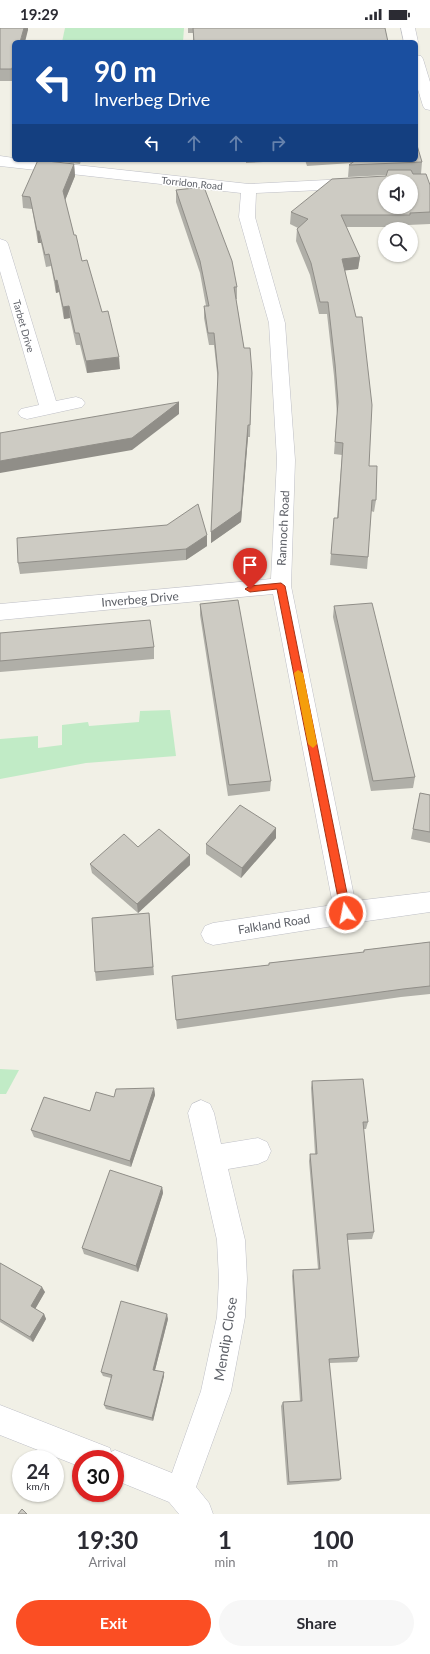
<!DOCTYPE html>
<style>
:root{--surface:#fff;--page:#f7f7f7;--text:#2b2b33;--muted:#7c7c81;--accent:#fb4e23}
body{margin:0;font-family:Lato,sans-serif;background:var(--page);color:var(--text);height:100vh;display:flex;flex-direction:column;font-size:15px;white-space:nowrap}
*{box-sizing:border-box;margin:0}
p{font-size:13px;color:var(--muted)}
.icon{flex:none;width:22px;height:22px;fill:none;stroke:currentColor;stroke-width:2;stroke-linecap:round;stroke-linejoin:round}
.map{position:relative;height:1486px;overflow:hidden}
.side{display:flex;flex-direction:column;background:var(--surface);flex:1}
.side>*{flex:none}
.banner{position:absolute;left:12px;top:12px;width:406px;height:122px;border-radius:6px;box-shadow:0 1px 3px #0004;background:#1a4fa0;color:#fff;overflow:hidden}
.buttons{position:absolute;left:378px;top:146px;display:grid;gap:8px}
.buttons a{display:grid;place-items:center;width:40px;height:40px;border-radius:50%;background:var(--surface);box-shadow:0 1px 3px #0004;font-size:20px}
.speed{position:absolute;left:12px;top:1422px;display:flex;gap:8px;font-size:20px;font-weight:700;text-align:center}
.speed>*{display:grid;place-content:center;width:52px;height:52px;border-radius:50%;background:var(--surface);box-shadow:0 1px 3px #0004;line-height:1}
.speed small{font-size:10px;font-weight:400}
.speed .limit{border:6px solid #d22;background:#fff;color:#111}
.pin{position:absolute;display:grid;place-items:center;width:34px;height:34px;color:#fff;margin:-41px -17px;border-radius:50% 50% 50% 0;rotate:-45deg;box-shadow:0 0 4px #0007}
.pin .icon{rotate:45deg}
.me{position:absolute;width:44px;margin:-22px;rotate:349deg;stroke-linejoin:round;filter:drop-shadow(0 0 3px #0008)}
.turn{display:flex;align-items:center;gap:14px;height:84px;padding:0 16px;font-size:18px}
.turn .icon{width:52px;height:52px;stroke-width:2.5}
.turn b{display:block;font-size:28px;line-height:34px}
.lanes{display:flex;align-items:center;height:38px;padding:0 16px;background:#0003;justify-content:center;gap:20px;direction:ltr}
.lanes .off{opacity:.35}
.eta{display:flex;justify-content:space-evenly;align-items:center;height:68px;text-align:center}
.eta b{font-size:24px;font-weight:700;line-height:28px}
.primary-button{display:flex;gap:8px;margin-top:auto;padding:8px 16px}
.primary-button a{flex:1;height:46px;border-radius:24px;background:var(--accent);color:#fff;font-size:16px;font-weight:700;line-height:46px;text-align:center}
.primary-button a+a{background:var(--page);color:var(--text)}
.status{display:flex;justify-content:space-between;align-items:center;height:28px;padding:0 20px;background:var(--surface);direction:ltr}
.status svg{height:11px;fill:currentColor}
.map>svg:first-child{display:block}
</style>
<div class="status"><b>19:29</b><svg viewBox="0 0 49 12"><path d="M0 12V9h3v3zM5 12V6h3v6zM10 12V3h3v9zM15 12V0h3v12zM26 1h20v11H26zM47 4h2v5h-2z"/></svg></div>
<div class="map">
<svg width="430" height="1486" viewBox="0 0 430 1486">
<rect width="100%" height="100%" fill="#f1f0e6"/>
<g fill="#c1ebc6">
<path d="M65,0H184L183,14H62Z"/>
<path d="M170,682L176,728L86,735L0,751V711L38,708V720L62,717V697L88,694L89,698L139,694L140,683Z"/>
<path d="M0,1041L19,1042L6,1066H0Z"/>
</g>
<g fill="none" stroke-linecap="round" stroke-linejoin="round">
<defs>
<g id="minor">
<path d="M401,0H415L418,14L416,17V14H404Z"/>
<path d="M416,27L421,28L423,31L430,54V82L425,81L423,78L416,55Z"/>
<path d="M0,128L14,130V132H31L249,156L385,149L390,151L392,153H385V159L256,165L255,189L285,295L295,432L291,558L355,873L430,864V884L346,896L213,917L205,914L201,906L205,898L213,895L333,877L273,566L0,592V576L271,551L277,432L269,295L239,189L241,165L0,138Z"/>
<path d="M0,211L6,213L8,216L56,373L76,369L82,371L85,375L82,379L27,391L21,389L18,385L21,381L39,377L0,243Z"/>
<path d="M201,1072L210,1076L214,1085L221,1116L258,1110L267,1114L271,1123L267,1132L258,1136L228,1141L245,1212L247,1251L245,1289L231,1363L196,1459L209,1475L213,1486H179L169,1474L115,1452V1431H81V1439L0,1407V1377L110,1420L111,1424L115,1422L172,1445L201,1363L217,1289L219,1251L217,1212L188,1085L192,1076Z"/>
</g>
</defs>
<use href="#minor" stroke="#bebfc6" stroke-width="1"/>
<use href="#minor" fill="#fff" fill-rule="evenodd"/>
</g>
<g fill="#b0afa8">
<path d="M0,0H28V2L14,14V50L13,53H0Z"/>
<path d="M188,0H385L388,14H193V5H188Z"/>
<path d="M45,132H81L80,136Z"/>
<path d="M246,132H300L246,135Z"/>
<path d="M305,132H416L422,134L421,146H412L430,157V196L408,197V199H346L360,229L358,241L345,242L369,438L376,472L374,484L371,483L368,529L367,541L330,537L334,490H337L342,427L334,426L337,386L334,348L327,286H319L310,247L296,213L297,201L298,200L290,196L291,184L386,148L387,147L348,149L349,137L352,135L307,138Z"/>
<path d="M74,136L75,148L65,172L74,207L82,233L120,341L87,345L80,317H76L70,290L64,291L59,264L56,265L51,238L46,239L41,215H38L32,181L23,180L22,168Z"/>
<path d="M176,162L237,259V271H236L244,320L252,345L250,409H248L241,494L211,515V504L218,354L214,317H209L204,290V278H206L200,245L176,174Z"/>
<path d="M207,507V518L186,532L20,546L18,535Z"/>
<path d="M200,576L271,753L270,763L228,768L200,587Z"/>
<path d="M334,578L415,749L413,760L371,763L333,589Z"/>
<path d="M0,605L154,619V631L0,644Z"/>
<path d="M420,765L430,767V815L411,811Z"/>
<path d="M276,800V810L241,850L206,826V816Z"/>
<path d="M138,819L190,837L138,885L92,845L90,836Z"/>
<path d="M149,885L154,947L96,953L95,944Z"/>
<path d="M430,914V966L401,969L177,1001L172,948L269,937V935L363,925L364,922Z"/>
<path d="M312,1053L368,1094L366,1101H363L374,1204L372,1211L347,1212L359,1329L357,1334L329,1335L341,1451L339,1453L287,1457L281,1378L283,1374L300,1373L292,1248L293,1242L318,1241L309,1133L310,1126H315L311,1060Z"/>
<path d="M154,1060L155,1067L131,1139L34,1109L31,1102L90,1083L114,1069Z"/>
<path d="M162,1159L163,1165L138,1244L84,1226L82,1220Z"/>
<path d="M0,1235L45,1264L35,1281L44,1286L46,1291L33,1314L0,1294Z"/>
<path d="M168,1291L155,1342L164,1348L153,1393L106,1381L104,1377L111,1350L103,1348L101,1344Z"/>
</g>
<g fill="#908e88">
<path d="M24,0H28V2L25,14H20Z"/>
<path d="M14,33V50L13,53L12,41Z"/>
<path d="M74,136L75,148L64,175L63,163Z"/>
<path d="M37,203H39L41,215H38Z"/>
<path d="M360,229L358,241L341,243L342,231Z"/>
<path d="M57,252L59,264L56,265L55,253Z"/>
<path d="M69,278L70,290L64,291L63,279Z"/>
<path d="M119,329L120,341L87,345L86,333Z"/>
<path d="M179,374V386L132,422L0,445V433Z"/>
<path d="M248,397V409L241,494L211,515V504Z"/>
<path d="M207,507V518L186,532V521Z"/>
<path d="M276,800V810L241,850L242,840Z"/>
<path d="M190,827V837L138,885L137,876Z"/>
<path d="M154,1060L155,1067L131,1139L130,1133Z"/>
<path d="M162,1159L163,1165L138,1244L136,1238Z"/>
<path d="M42,1259L45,1264L34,1283L31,1278Z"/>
<path d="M44,1286L46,1291L33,1314L30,1309Z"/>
<path d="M167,1286L168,1291L154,1346L153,1342Z"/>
<path d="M164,1344V1348L153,1393L152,1390Z"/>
</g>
<g fill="#cdcbc3" stroke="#908e88" fill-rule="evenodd">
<path d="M0,0H24L20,14H14V33L12,41H0Z"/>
<path d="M193,0H385L388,14H194Z"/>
<path d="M416,114L422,134L349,137L356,132H416Z"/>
<path d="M38,132L74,136L63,163L74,207H76L82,233L87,232L102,284L108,283L119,329L86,333L79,305H75L69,278L63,279L57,252L55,253L49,226L45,227L39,203H37L30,169L22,168Z"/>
<path d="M388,142H411L413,146H426L430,157V184L410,185V187H341L360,229L342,231L356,289H362L372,377L369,438H377L376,472H372L368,529L331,526L334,490H338L343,415L335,414L338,374L335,336L328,274H320L311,235L297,201L308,191L291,184L332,151L386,148ZM385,153H411V179H385Z"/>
<path d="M204,159L232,233L237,259H234L244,320H250L252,345L250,397H248L241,483L211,504L218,345L214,305H208L204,278H209L200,233L176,162Z"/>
<path d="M179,374L132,410L0,433V405Z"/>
<path d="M198,476L207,507L186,521L18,535L17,510L167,497Z"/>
<path d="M238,572L271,753L229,757L200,576Z"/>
<path d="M372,575L415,749L373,753L334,578Z"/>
<path d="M150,592L154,619L0,633V605Z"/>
<path d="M420,765L430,767V804L413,801Z"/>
<path d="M240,777L276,800L242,840L206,816Z"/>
<path d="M159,801L190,827L137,876L90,836L124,806L138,819Z"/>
<path d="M149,885L153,939L95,944L92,890Z"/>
<path d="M430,914V958L403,961L176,992L172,948L269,937V935L364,924V922Z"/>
<path d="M363,1051L368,1094H363L374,1204L347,1206L359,1329L329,1331L341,1451L289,1454L283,1374L302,1373L293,1242L320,1241L310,1126H317L312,1053Z"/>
<path d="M154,1060L130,1133L31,1102L44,1069L90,1083L96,1064L114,1069L116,1061Z"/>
<path d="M110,1142L162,1159L136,1238L82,1220Z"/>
<path d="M0,1235L42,1259L31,1278L44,1286L30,1309L0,1291Z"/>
<path d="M121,1273L167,1286L153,1342L164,1344L152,1390L104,1377L112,1347L101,1344Z"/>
<path d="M22,1481L27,1486H18Z"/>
</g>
<path fill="#fb4e23" stroke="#a33317" d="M281,555L285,558L351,885L350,888L346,889L343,888L341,885L277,561L250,564L245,561L250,558Z"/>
<path fill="#f59e0b" d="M298,642L303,645L317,716L313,720L308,716L294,645Z"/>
<g text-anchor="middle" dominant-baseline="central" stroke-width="3" stroke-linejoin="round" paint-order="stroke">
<g font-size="10" fill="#5e6168" stroke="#fff">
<text transform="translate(192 155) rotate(6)">Torridon Road</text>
<text transform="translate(24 298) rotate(74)">Tarbet Drive</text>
</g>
<g font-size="12" fill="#5e6168" stroke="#fff">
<text transform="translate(283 500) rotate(-87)">Rannoch Road</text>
<text transform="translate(140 571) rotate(-5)">Inverbeg Drive</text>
<text transform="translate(274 896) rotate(-9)">Falkland Road</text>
</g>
<g font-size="14" fill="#5e6168" stroke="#fff">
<text transform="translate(225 1311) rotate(-81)">Mendip Close</text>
</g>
</g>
</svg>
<div class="buttons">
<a><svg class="icon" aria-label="sound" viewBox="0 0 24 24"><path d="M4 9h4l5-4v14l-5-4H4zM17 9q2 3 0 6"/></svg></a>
<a><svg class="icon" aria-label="search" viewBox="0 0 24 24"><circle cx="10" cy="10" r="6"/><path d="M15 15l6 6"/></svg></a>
</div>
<div class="speed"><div>24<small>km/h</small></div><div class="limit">30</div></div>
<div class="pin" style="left:250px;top:561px;background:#d93025"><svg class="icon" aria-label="arrive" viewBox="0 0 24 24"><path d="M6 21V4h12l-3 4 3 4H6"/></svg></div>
<svg class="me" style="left:346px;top:885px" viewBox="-20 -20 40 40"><circle r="17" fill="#fb4e23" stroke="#fff" stroke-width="3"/><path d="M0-11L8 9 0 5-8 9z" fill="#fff"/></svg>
<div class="banner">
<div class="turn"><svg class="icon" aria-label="left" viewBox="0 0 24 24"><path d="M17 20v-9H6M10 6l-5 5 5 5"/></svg><div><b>90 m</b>Inverbeg Drive</div></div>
<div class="lanes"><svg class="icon" aria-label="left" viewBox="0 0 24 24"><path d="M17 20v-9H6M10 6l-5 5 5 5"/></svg><svg class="icon off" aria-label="ahead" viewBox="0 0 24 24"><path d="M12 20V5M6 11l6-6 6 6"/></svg><svg class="icon off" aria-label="ahead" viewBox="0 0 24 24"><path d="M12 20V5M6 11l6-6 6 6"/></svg><svg class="icon off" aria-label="right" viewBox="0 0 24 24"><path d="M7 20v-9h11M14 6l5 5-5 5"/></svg></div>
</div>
</div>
<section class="side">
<div class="eta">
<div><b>19:30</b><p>Arrival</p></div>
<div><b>1</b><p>min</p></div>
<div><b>100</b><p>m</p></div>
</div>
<div class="primary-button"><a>Exit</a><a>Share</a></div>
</section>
